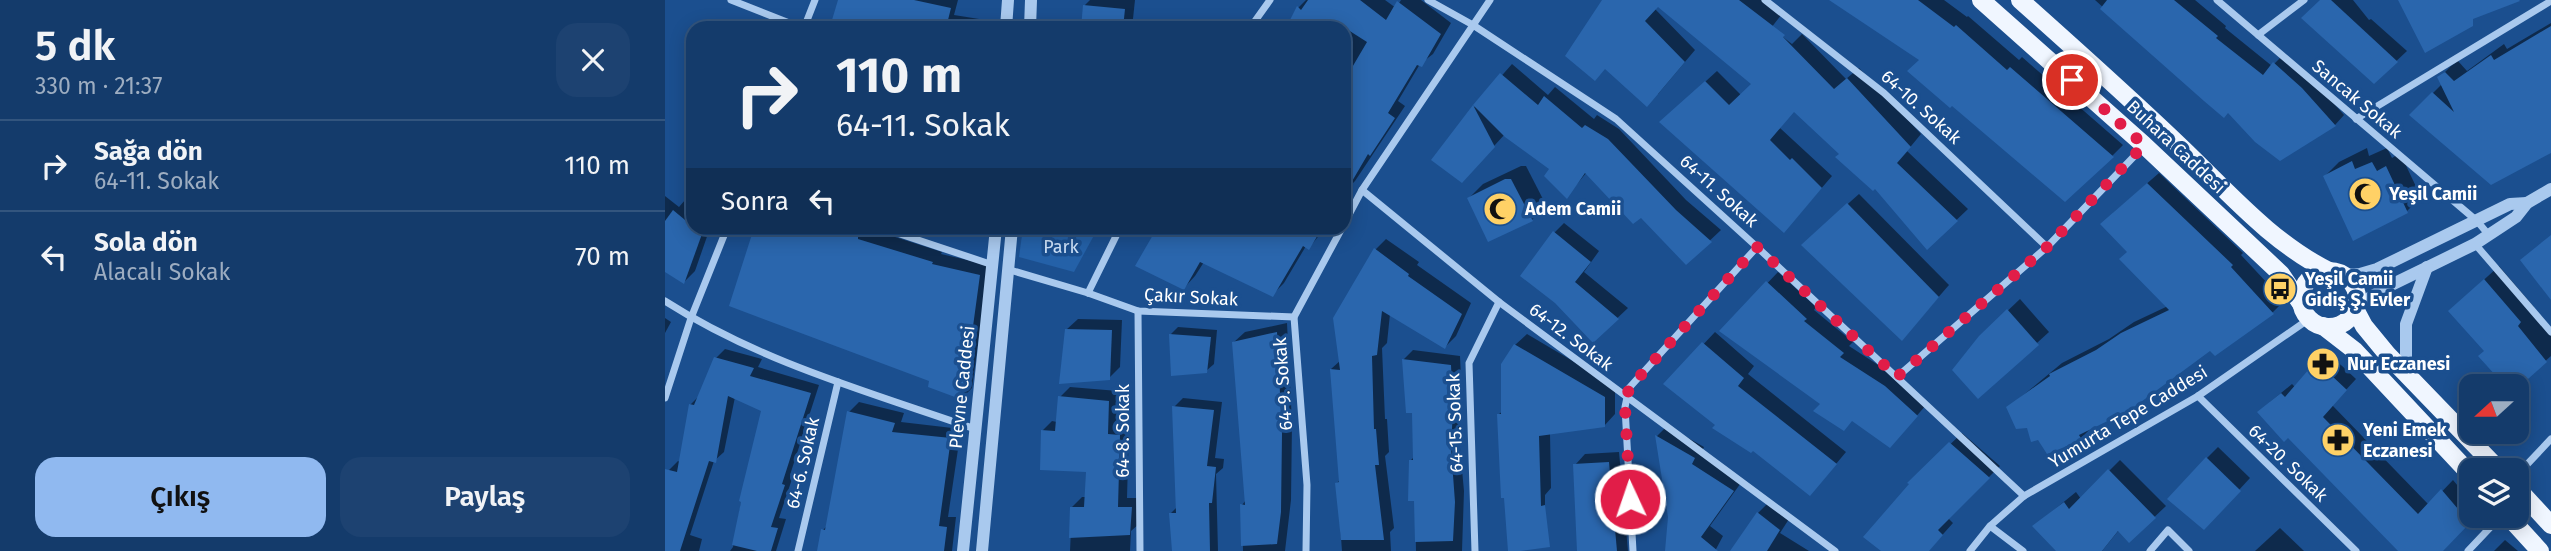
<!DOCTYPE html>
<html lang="tr">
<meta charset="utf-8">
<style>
:root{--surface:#143b6b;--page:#1d4271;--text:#f1f3f6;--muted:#9dadc1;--line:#33557e;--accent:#90b9f0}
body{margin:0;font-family:"Fira Sans",sans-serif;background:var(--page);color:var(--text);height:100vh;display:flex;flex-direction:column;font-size:26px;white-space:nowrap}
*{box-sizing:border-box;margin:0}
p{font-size:23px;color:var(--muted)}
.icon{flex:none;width:38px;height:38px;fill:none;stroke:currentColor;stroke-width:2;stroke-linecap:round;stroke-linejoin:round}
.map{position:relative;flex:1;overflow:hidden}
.details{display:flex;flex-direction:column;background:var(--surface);width:665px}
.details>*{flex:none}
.top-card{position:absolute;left:21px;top:21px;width:665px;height:214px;border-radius:21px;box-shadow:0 4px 18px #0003,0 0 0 2px var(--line);background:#143b6b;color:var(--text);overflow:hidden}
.needle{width:46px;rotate:249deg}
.tools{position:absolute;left:1794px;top:374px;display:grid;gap:14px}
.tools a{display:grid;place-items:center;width:70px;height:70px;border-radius:14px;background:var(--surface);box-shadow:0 4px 18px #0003,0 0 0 2px var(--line);font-size:35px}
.pin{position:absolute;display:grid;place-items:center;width:60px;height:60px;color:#fff;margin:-30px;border:4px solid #fff;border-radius:50%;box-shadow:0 2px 7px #0007}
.me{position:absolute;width:77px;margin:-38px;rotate:357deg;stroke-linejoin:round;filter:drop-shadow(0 0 5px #0008)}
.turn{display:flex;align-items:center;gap:24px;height:147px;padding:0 35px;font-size:32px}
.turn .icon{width:91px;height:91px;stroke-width:2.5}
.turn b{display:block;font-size:49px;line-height:60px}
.then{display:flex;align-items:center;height:66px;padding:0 35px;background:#0003;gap:14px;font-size:26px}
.round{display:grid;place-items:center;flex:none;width:74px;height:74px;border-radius:21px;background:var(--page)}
.summary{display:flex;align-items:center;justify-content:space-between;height:119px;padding:0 35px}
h1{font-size:42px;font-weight:600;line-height:52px}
.cta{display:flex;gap:14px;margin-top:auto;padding:14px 35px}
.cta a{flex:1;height:80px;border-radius:21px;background:var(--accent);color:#111;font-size:28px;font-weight:600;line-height:80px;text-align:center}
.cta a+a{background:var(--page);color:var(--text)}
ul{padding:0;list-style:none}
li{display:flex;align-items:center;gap:21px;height:91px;padding:0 35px;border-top:2px solid var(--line)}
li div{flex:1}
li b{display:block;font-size:26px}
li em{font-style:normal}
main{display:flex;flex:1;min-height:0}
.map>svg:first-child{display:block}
</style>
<main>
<section class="details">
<div class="summary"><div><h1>5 dk</h1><p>330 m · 21:37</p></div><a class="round"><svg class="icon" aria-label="close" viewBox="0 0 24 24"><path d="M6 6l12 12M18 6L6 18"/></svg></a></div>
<ul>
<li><svg class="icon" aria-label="right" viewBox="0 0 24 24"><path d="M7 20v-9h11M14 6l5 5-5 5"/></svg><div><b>Sağa dön</b><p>64-11. Sokak</p></div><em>110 m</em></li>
<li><svg class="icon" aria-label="left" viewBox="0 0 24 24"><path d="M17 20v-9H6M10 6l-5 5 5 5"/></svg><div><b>Sola dön</b><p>Alacalı Sokak</p></div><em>70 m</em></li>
</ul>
<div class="cta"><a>Çıkış</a><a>Paylaş</a></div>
</section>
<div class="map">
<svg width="1886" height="551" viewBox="0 0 1886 551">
<rect width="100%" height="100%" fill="#1b4f8f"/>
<path fill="#2461a8" d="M358,228H433L409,272L354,257Z"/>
<g fill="#0007">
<path d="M175,0H293L289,15L333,22L332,28H190Z"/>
<path d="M425,0H470L467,28H418L420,5Z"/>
<path d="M641,0H720L731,8L736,0H756L786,23L768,54L755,64L733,101L740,106L690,181L679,192V99L690,80L679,71V28H623L633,8Z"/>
<path d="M942,0H1099L1117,14L1106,28L1127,44L1137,34L1181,79L1194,68L1256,134L1242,151L1303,209L1262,248L1210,187L1129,110L1115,128L1167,176L1130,219L1008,111L1052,71L1076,95L1088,84L994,5L990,9L1030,50L993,94Z"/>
<path d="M1167,0H1279L1302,17L1303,16L1354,60L1357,57L1458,145L1447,156L1256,60Z"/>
<path d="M1430,0H1530L1561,26L1560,28L1607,66L1619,54L1647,79L1679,115L1670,125L1615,159L1563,111L1540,100Z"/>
<path d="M1657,0H1688L1704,20L1706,19L1742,51L1709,82Z"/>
<path d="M1886,23V151L1747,114L1777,84L1774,78L1786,66L1793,61L1802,71L1839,44L1842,49Z"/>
<path d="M847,64L883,95L890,87L929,119L932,115L954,129L1021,200L1056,230L1021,263L976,216L922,172L902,196L887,169L840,134L808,169L769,159L810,106Z"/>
<path d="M1702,148L1704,156L1722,148L1727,158L1735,153L1756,197L1742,211L1660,176L1674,162Z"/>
<path d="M856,166H861L881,205L867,220L804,198L818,184Z"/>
<path d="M1494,173L1578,253L1576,255L1619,301L1608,312L1550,354L1545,349L1428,426L1416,438L1383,452L1363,426L1344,407L1397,363L1444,339L1469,322L1503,306L1448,213Z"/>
<path d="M1194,194L1284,285L1237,339L1149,234Z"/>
<path d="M0,196L14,207L20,200L28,207V228H45L30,271L19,282L0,269Z"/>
<path d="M899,223L934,251L919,272L963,308L929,340L889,233Z"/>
<path d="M91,228H202L277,252L276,254L324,265L307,388L297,398L266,380L66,305Z"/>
<path d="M291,228H315L308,235Z"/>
<path d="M494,228H660L644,248L641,246L619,283L608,294L539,262L530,276L519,288L472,265Z"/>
<path d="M721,239L754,262L752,265L806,303L791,336L780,347L725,314L722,343L717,348L720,419H722L724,452L720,456L729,528L725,532L726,551H677L672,483L675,480L666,369L676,360L711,249Z"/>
<path d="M1834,266L1869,307L1866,311L1886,335V356L1851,387L1822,351L1800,297Z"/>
<path d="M1113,272L1151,307L1149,310L1188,342L1184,346L1230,376L1262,404L1235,435L1188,420L1157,403L1057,331Z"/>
<path d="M1355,299L1384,332L1313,397L1315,337Z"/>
<path d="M0,318L6,322L0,333Z"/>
<path d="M413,319L457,320L455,367L444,378L401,330Z"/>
<path d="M622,323L627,423L626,500L620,551H578L577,505L581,500L569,342L580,332Z"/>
<path d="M513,327L552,330L549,364L541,371L506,334Z"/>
<path d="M1050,332L1089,366L1083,374L1181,452L1156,482L1088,449L1052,425L1001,384Z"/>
<path d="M862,334L950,386V414L939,426L885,433L886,488L880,495V536L834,414L838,411L850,345Z"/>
<path d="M60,349L97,359L93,367L154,385L125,475L128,476L114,518L121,519L111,551H65L68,547L81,476L98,410L70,397L59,452L49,461L25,535L37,539L34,551H0V482L4,470L13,461L15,462L25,405L35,395L51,358Z"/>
<path d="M748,350L795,356L797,398L794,437L799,491L797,551H751L750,499L745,461L750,456L749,411L738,360Z"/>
<path d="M1662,352L1691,379L1667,405L1764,505L1788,480L1806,502V516H1809L1777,551H1736L1605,402L1627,384L1630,387Z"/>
<path d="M405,387L453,391L452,425L464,426L462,498H476L474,524L466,531L465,551H405L407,507L417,497H421L423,470L377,431L387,421L392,422L395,397Z"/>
<path d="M518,398L557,402L550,458L559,459L558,468L551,474L553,551H509L506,513L512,507L509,407Z"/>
<path d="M194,402L239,413L236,422L296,429L283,517H291L287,551H155L158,530L162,526L184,412Z"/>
<path d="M1002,426L1039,447L1036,453L1078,480L1045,526L1058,536L1050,551H1002L1005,517L992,436Z"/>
<path d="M1297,433L1335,466L1283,518L1288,523L1263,551H1218L1247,484L1245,483Z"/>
<path d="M1553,447L1585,478L1550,516L1542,458Z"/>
<path d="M954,452L963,551H914L910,465L920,454Z"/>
<path d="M1455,460L1501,506L1464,541L1454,530L1437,551H1393L1369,526L1411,492L1416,499Z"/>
<path d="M1103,503L1124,519L1115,533L1144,551H1075L1093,513Z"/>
<path d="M1615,528L1639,551H1590Z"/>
<path d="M1840,540L1853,551H1829Z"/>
</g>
<g fill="#2a66ad">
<path d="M173,0H249L286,8L281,28H185L167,20Z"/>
<path d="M643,0H695L721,20L732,1L776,34L757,67L752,65L723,113L730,118L705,156L703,154L679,195V96L688,81L682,76L702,42L680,28H621L632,6L636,10Z"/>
<path d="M937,0H1074L1120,35L1118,37L1169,89L1182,78L1246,147L1232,163L1293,221L1262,250L1210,189L1208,191L1170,157L1174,154L1129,112L1105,140L1125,160L1127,158L1157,188L1119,233L994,122L1040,81L1064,105L1086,84L993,7L980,21L1020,62L982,107L940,69L930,81L900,56Z"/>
<path d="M1164,0H1253L1289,27L1291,25L1342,70L1345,67L1449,157L1400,202L1287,106L1285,108L1242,71L1254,60Z"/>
<path d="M1442,0H1509L1553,36L1551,38L1598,75L1608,62L1637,88L1671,126L1615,161L1590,142L1563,113L1559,118L1539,101L1435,9Z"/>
<path d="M1655,0H1666L1733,62L1709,84L1636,18Z"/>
<path d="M1733,0H1854L1855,1L1808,19V26L1760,53Z"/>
<path d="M418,5L460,9L458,28H416Z"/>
<path d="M1886,26V153L1826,185L1744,115L1767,92L1789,112L1772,77L1780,72L1789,81L1826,55L1829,60Z"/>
<path d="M835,73L873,105L879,96L917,128L920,125L943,139L1011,210L1047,242L1021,265L976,218L968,224L920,173L902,199L879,176L884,169L840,137L808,105Z"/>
<path d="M808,105L830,147L797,183L766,160Z"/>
<path d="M1687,161L1690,169L1707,162L1712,171L1721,166L1743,213L1688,241L1658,176Z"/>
<path d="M840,179H846L868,221L823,242L802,198Z"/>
<path d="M1482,183L1568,265L1566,267L1609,314L1550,356L1545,351L1465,410L1414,435L1417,440L1382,454L1373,440L1366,442L1362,428L1351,429L1341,407L1385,376L1384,374L1431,350L1456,333L1504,310L1454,259L1462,252L1435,224Z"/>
<path d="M1182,203L1274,297L1237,341L1136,245Z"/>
<path d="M8,210L37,234L19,284L0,272V221Z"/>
<path d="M89,228H165L193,237V239L268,262L267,264L315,275L298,400L263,387L264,381L64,306Z"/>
<path d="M492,228H657L644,250L638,246L608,297L535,262L519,290L470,266Z"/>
<path d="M888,231L926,262L910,282L954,319L928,343L890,303L855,276Z"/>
<path d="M1886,235V300L1855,260Z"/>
<path d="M709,248L744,274L743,276L797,314L780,349L717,311L712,355L707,356L709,429H711L714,465H710L719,540H676L670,483L674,482L665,369L675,370L668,318Z"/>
<path d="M1819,279L1856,322L1853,326L1882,362L1854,387H1841L1813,356L1819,351L1783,311Z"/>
<path d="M1101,281L1142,319L1139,321L1179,353L1175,357L1220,386L1253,416L1225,448L1187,421L1179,431L1148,411L1155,404L1054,331Z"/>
<path d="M1342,309L1374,345L1313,399L1287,370L1314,336Z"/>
<path d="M400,329L447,330L445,380L394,384Z"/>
<path d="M612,332L617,434L616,512L612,544L576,546L575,504L580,505L567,342Z"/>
<path d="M504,334L546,337L542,373L506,376Z"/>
<path d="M1037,342L1079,378L1073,386L1172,464L1145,496L1088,451L1086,453L1047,428L1050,425L998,384Z"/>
<path d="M849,344L940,397V427L874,436L876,506L880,505L885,547L856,551H843L839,498H836L832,414H836V364Z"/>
<path d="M49,357L89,368L85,376L146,393L117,484L120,485L106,527L113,528L106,551H92L67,545L76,502L74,501L96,411L63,396L51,463L44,461L15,551H0V469L12,472L24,404L29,405Z"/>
<path d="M737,359L786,365L788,409L786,448L790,502L788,541L750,542L749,501H743L744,460H748L747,413H741Z"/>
<path d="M1651,361L1682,390L1658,417L1753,514L1776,489L1805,523L1778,551H1733L1623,438L1619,442L1592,412L1616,393L1620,397Z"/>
<path d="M393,396L444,401L443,434L455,435L453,507H467L465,535L404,538L405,507H419L421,472L375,470L376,430L390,431Z"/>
<path d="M507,406L549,410L542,466L551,467L547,503H544L545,551H507L504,513H511Z"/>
<path d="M182,411L230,423L227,432L286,438L274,526L282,527L279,551H152L156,529L160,530Z"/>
<path d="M990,435L1030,458L1027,464L1069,491L1036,537L1053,551H1000L1003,517Z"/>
<path d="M1284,442L1325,478L1273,530L1278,535L1264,551H1216L1198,537L1244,484L1242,483Z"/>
<path d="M1541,457L1576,491L1539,530L1502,499Z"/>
<path d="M944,462L952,551H912L908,464Z"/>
<path d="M1443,469L1491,518L1464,543L1453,531L1437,551H1391L1367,526L1399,502L1404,509Z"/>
<path d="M1092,512L1115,530L1102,551H1065Z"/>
</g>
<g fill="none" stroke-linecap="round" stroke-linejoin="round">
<g stroke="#a9c9ee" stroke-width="7">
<path d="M66,0L137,28"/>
<path d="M763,0L808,25L951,119L1092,247L1359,496"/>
<path d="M1100,0L1219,93L1382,247"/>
<path d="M1552,0L1812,221L1823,234"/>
<path d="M139,28L150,0"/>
<path d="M585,28L605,0"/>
<path d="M1593,35L1639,0"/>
<path d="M1691,119L1886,1"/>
<path d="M697,190L834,302L1170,551"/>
<path d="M679,224L697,190L825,0"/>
<path d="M217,228L328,265"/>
<path d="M1810,244L1886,332"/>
<path d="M345,270L423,293L473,311L629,317"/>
<path d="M423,293L455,228"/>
<path d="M0,301C95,362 204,392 310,429"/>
<path d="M473,311L475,551"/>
<path d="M1232,377L1382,247L1479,146"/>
<path d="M1533,396L1691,551"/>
<path d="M0,398L26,318L62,228"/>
<path d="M1852,475L1886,439"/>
<path d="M1325,526L1358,551"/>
<path d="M133,551L173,382"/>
<path d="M641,551L642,485L629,317L677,228"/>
<path d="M810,551L804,363L834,302"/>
<path d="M968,551L960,407L964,388L1092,247"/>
<path d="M1305,551L1325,526L1359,496L1533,396L1644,319"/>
<path d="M1485,551L1503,530L1524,551"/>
<path d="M1803,551L1836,516"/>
</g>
<g stroke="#a9c9ee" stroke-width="12">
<path d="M341,28L343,0"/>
<path d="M365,28L366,0"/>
<path d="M1677,275L1695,274L1712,269L1845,204L1862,203"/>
<path d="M1691,306L1722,287L1810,244L1851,217L1862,203L1886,189"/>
<path d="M1741,374V324L1762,267"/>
<path d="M298,551L331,228"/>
<path d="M317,551L347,228"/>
</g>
<g stroke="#f0f6ff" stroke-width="18">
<path d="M1316,0L1479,145L1616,274L1637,305"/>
<path d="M1355,0C1410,49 1465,98 1518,149C1564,193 1608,244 1666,272"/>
<circle cx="1664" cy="299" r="28"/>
<path d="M1690,309L1699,326L1722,354L1835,471"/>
<path d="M1658,326L1689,350L1806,475"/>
<path d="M1852,488L1886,525"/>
<path d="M1843,516L1875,551"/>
</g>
</g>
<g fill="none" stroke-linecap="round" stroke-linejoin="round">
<path stroke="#e11d48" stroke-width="12" stroke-dasharray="0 21.6" d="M965,499L960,407L964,388L1092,247L1232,377L1382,247L1479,145L1407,80"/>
</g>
<defs>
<symbol id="mosque-disc" viewBox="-11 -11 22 22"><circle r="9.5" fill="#ffd166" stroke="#1b4f8f"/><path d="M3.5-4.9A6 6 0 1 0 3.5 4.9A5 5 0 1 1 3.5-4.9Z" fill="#111"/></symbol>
<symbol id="bus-disc" viewBox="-11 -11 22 22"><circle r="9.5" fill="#ffd166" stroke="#1b4f8f"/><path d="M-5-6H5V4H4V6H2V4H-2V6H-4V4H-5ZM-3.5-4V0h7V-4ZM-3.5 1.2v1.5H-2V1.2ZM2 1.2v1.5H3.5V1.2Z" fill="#111"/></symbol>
<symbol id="pharmacy-disc" viewBox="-11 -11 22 22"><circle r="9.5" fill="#ffd166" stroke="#1b4f8f"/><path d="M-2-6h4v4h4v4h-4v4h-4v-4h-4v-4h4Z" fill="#111"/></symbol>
</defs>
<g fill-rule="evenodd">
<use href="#mosque-disc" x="1681" y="175" width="38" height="38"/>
<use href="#mosque-disc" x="816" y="190" width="38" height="38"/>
<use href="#bus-disc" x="1596" y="270" width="38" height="38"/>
<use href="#pharmacy-disc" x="1639" y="345" width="38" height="38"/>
<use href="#pharmacy-disc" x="1654" y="421" width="38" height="38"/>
</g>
<g text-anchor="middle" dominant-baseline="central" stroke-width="7" stroke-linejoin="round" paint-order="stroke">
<g font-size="18" fill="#fff" stroke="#1b4f8f">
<text transform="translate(1692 99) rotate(40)">Sancak Sokak</text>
<text transform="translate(1256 107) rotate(42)">64-10. Sokak</text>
<text transform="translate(1511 147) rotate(43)">Buhara Caddesi</text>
<text transform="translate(1054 191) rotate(42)">64-11. Sokak</text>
<text transform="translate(526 297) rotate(3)">Çakır Sokak</text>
<text transform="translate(906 337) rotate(37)">64-12. Sokak</text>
<text transform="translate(618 384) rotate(-94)">64-9. Sokak</text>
<text transform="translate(297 387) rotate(-84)">Plevne Caddesi</text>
<text transform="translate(1463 417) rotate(-31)">Yumurta Tepe Caddesi</text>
<text transform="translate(790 423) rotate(-92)">64-15. Sokak</text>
<text transform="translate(458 431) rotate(-90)">64-8. Sokak</text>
<text transform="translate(138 463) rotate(-77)">64-6. Sokak</text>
<text transform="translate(1623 463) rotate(44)">64-20. Sokak</text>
</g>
<g font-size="18" font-weight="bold" fill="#fff" stroke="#1b4f8f" text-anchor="start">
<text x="1724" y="194">Yeşil Camii</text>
<text x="860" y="209">Adem Camii</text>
<text x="1640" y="279">Yeşil Camii<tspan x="1640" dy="21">Gidiş Ş. Evler</tspan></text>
<text x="1682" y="364">Nur Eczanesi</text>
<text x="1698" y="430">Yeni Emek<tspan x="1698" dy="21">Eczanesi</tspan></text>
</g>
<g font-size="18" fill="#cfe3fa" stroke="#1b4f8f">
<text x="396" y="247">Park</text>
</g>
</g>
</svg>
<div class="tools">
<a><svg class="needle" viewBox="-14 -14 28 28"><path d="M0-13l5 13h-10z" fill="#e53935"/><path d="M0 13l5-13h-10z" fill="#9dadc1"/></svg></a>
<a><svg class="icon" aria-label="layers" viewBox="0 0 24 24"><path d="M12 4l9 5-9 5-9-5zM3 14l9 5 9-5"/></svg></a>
</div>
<div class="pin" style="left:1407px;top:80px;background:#d93025"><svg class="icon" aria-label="arrive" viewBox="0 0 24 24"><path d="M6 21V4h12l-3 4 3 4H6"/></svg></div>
<svg class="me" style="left:965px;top:499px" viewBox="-20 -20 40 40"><circle r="17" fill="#e11d48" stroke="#fff" stroke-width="3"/><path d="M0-11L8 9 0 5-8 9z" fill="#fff"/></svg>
<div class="top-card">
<div class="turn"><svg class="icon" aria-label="right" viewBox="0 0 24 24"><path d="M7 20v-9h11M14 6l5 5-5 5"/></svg><div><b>110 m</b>64-11. Sokak</div></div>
<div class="then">Sonra<svg class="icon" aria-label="left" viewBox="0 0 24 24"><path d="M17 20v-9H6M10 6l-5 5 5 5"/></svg></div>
</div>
</div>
</main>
